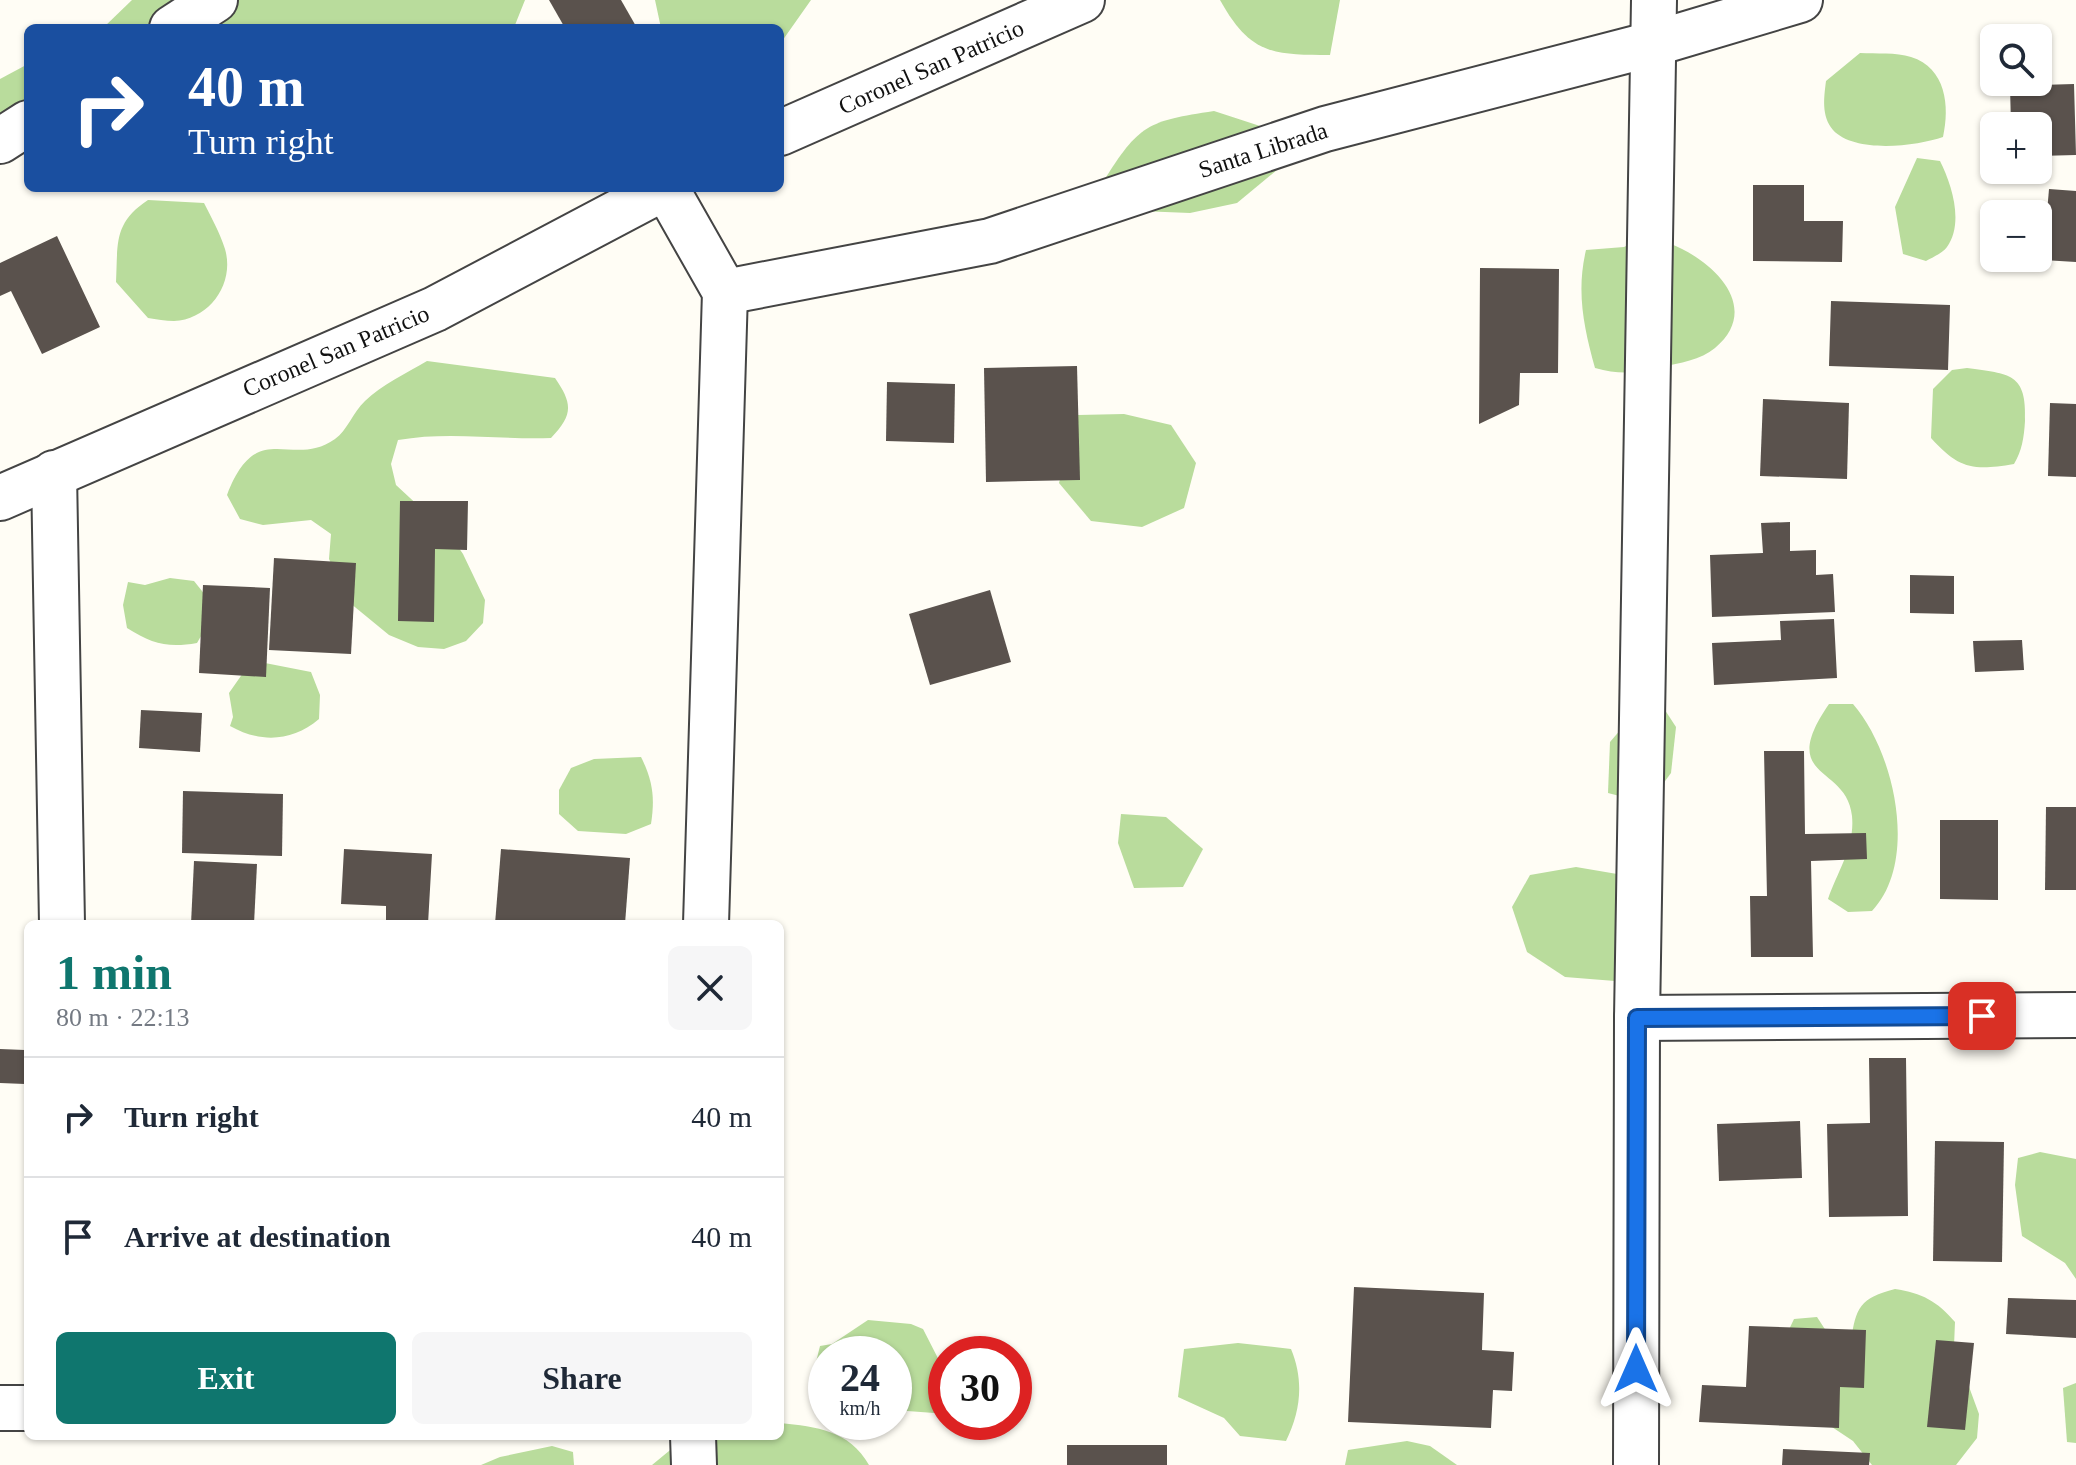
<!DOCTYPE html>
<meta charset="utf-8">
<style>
:root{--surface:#fff;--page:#f6f6f7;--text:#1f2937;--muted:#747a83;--line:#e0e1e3;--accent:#0f766e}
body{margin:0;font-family:Georgia,serif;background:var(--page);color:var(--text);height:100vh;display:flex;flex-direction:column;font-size:30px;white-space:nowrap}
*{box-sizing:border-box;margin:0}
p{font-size:26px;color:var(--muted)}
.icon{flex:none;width:44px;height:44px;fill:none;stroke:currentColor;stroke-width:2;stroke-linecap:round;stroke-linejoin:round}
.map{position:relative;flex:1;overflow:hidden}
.side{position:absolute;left:24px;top:920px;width:760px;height:520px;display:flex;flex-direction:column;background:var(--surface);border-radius:12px;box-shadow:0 2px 6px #0004}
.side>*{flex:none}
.guide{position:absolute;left:24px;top:24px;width:760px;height:168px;border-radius:12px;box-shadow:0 2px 6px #0004;background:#1a4fa0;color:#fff;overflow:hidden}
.fabs{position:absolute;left:1980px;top:24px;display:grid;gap:16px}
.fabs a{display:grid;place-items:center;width:72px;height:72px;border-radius:12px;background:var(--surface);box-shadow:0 2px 6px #0004;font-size:40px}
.speed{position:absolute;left:808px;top:1336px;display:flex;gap:16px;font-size:40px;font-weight:700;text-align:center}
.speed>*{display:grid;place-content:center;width:104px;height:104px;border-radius:50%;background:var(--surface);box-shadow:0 2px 6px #0004;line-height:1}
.speed small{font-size:20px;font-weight:400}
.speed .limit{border:12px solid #d22;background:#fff;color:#111}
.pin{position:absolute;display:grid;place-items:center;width:68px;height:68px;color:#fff;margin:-34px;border-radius:16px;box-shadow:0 4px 12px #0006}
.me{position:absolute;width:88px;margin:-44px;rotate:0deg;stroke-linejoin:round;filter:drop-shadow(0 0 6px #0008)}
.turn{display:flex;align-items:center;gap:28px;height:168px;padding:0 32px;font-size:36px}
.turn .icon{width:104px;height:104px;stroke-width:2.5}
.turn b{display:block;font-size:56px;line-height:68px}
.round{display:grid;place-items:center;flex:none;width:84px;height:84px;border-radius:12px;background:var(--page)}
.head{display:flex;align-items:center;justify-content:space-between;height:136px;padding:0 32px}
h1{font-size:48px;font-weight:600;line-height:60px;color:var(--accent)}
.action{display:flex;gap:16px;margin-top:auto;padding:16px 32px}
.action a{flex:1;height:92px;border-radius:12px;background:var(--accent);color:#fff;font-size:32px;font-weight:600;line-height:92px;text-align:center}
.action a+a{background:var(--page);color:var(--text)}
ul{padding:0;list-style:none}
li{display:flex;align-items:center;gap:24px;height:120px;padding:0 32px;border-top:2px solid var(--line)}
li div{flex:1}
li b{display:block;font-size:30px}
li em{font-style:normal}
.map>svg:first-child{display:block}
</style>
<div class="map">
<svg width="2076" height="1465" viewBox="0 0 2076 1465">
<rect width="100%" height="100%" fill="#fffdf5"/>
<g fill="#b9dc9c">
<path d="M132,0H525L515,25L507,28H103Z"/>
<path d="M655,0H811L780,44V28H661Z"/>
<path d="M1220,0H1340L1330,55C1272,55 1250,54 1220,0Z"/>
<path d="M1860,53C1876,54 1896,52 1911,57C1946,68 1950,106 1943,137C1917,146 1855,154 1833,130C1821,116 1824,97 1826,81Z"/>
<path d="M28,64V120L0,159V79Z"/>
<path d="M1214,111L1260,126L1283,165L1237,203L1190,213L1140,211L1103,182C1139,124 1148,121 1214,111Z"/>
<path d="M1917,158L1940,161C1952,185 1964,223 1947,247C1943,253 1933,257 1926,261L1903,254L1895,207Z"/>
<path d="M148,200L204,203C211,217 220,233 225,249C235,283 210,319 174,321C166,321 156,319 148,318L116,282C118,244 113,223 148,200Z"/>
<path d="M1645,237C1694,243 1771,301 1715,348C1701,360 1679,363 1662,367C1638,373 1620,375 1595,368C1584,328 1576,292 1586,250L1624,247Z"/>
<path d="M427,361L555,378C573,404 573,415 551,438C501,440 448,431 398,440L391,464L396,485L450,535L463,554L485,600L483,623L466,641L444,649L418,647L389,635L350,603L329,559L331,534L311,520L263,525L240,519L227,495C257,416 291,470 335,439C347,431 353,412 365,401C381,385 407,373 427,361Z"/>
<path d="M1967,368C2010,374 2027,373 2025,421C2024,437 2022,451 2014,464C1973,471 1959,469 1931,438L1933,389L1952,370Z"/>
<path d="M1124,414L1171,425L1196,463L1184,508L1142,527L1091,521L1059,483L1078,415Z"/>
<path d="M170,578L194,581L210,601L208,624L197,643C168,648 152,644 127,628L123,605L128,582L145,585Z"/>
<path d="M265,663L311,672L320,695L319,719C292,742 260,743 230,726L233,717L229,693L243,673Z"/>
<path d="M1661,704L1676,727L1671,773L1657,792L1631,799L1608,793L1610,742L1639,708Z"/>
<path d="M1829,704H1853C1895,752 1919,862 1872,911L1848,912L1828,899C1838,870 1855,847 1852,816C1847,764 1776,781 1829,704Z"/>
<path d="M641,757C653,781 655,798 651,824L626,834L578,831L559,814V790L571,768L594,759Z"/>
<path d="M1121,814L1166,817L1203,849L1183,887L1134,888L1118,843Z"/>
<path d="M1576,867L1623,875L1659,957L1615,981L1565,977L1527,952L1512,907L1530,875Z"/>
<path d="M2040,1152L2076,1159V1279L2065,1263L2022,1236L2015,1185L2018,1158Z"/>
<path d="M1895,1289C1922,1293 1937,1301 1955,1322L1954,1346L1979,1414L1977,1438L1956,1465H1872L1853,1441L1832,1427L1784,1340L1794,1319L1817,1317L1830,1337L1851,1341C1856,1307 1860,1298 1895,1289Z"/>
<path d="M868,1320L911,1324L923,1329L946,1374L944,1406L934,1413L894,1410V1354H826L824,1395L814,1370L820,1346L832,1344Z"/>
<path d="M1238,1343L1291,1349C1304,1380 1301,1411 1286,1441L1240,1436L1224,1418L1178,1397L1184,1349Z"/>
<path d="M2076,1383V1443L2067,1442L2063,1388Z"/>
<path d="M780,1423C817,1427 849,1430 869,1465H652L686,1437L780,1436Z"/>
<path d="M1407,1441L1430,1446L1457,1465H1345L1348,1450Z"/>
<path d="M552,1446L573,1452L574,1465H481L500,1457Z"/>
</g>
<g fill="#5a524d">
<path d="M549,0H621L637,28H565Z"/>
<path d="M2074,84L2076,155L2038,156V126H2011L2010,86Z"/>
<path d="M1753,185H1804V221H1843L1842,262L1753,261Z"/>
<path d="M2049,189L2076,191V262L2043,260Z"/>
<path d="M57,236L100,327L42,354L11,291L0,296V263Z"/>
<path d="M1480,268L1559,269L1558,373H1520L1519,405L1479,424Z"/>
<path d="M1831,301L1950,305L1948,370L1829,366Z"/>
<path d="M1077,366L1080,480L986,482L984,368Z"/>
<path d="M887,382L955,384L954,443L886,441Z"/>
<path d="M1763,399L1849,403L1847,479L1760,476Z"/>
<path d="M2050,403L2076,404V477L2048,476Z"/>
<path d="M400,501H468L467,550L435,549L434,622L398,621Z"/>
<path d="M1790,522V551L1816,550V575L1833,574L1835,612L1712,617L1710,555L1763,553L1761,523Z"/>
<path d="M274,558L356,563L351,654L269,650Z"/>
<path d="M1910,575L1954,576V614L1910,613Z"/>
<path d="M203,585L270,588L266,677L199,673Z"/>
<path d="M990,590L1011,662L930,685L909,614Z"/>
<path d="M1834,619L1837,678L1714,685L1712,643L1781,640L1780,621Z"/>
<path d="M2022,640L2024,670L1975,672L1973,641Z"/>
<path d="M141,710L202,713L200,752L139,748Z"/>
<path d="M1764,751H1804L1805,834L1866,833L1867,859L1811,861L1813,957H1751L1750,896H1767Z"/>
<path d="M183,791L283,794L282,856L182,853Z"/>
<path d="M2046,807H2076V890H2045Z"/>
<path d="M1940,820H1998V900L1940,899Z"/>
<path d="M344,849L432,854L428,924H386V906L341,904Z"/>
<path d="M501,849L630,858L625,924H495Z"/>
<path d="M194,861L257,864L254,924H191Z"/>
<path d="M0,1049L25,1050V1084L0,1083Z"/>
<path d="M1869,1058H1906L1908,1216L1829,1217L1827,1124L1870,1123Z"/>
<path d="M1800,1121L1802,1178L1719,1181L1717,1124Z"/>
<path d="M1935,1141L2004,1142L2002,1262L1933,1261Z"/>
<path d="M1354,1287L1484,1293L1482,1350L1514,1352L1512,1391L1493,1390L1491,1428L1348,1422Z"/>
<path d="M2008,1298L2076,1300V1338L2006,1334Z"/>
<path d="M1749,1326L1866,1330L1864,1388L1840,1387L1839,1428L1699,1422L1702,1385L1746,1387Z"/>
<path d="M1936,1340L1974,1343L1965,1430L1927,1427Z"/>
<rect x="1067" y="1445" width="100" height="20"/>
<path d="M1783,1449L1870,1453L1869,1465H1782Z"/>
</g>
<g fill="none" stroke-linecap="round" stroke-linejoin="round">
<defs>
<g id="minor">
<path d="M172,28L215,0"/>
<path d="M780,133L1082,0"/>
<path d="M0,141L28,123"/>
<path d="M666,188L725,292L706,924"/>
<path d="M725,292L990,241L1325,129L1656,43L1800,0"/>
<path d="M54,473L62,924"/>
<path d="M0,498L435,309L664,188"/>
<path d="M1637,1018L2076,1015"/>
<path d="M0,1408H28"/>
<path d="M693,1436L694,1465"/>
<path d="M1636,1465L1637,1018L1654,0"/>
</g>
</defs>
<use href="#minor" stroke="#444" stroke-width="48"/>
<use href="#minor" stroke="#fff" stroke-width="44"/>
</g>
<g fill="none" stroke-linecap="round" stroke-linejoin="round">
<defs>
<path id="route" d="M1636,1369L1637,1018L1982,1016"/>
</defs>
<use href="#route" stroke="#114b97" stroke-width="20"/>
<use href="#route" stroke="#1a73e8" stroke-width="14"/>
</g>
<g text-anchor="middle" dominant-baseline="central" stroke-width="8" stroke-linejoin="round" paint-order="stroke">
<g font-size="24" fill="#111" stroke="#fff">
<text transform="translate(931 67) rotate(-24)">Coronel San Patricio</text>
<text transform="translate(1263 150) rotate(-18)">Santa Librada</text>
<text transform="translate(336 351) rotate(-23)">Coronel San Patricio</text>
</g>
</g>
</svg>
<div class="fabs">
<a><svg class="icon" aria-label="search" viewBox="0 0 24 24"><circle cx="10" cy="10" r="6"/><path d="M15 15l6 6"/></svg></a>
<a>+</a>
<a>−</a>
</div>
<div class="speed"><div>24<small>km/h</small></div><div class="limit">30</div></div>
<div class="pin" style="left:1982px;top:1016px;background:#d93025"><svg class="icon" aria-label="arrive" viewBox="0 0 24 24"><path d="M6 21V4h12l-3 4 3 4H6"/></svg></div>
<svg class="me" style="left:1636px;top:1369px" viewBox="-20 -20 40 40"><path d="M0-17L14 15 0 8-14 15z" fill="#1a73e8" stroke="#fff" stroke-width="4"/></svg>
<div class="guide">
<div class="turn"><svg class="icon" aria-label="right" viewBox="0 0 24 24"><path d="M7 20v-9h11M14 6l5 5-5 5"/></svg><div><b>40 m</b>Turn right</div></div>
</div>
<section class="side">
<div class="head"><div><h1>1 min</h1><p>80 m · 22:13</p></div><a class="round"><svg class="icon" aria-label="close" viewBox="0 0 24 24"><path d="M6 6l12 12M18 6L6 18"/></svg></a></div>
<ul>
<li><svg class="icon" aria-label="right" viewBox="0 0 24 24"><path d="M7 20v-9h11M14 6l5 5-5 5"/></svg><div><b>Turn right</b></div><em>40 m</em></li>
<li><svg class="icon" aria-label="arrive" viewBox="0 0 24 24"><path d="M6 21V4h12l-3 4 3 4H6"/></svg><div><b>Arrive at destination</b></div><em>40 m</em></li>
</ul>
<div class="action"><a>Exit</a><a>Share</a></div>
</section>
</div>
